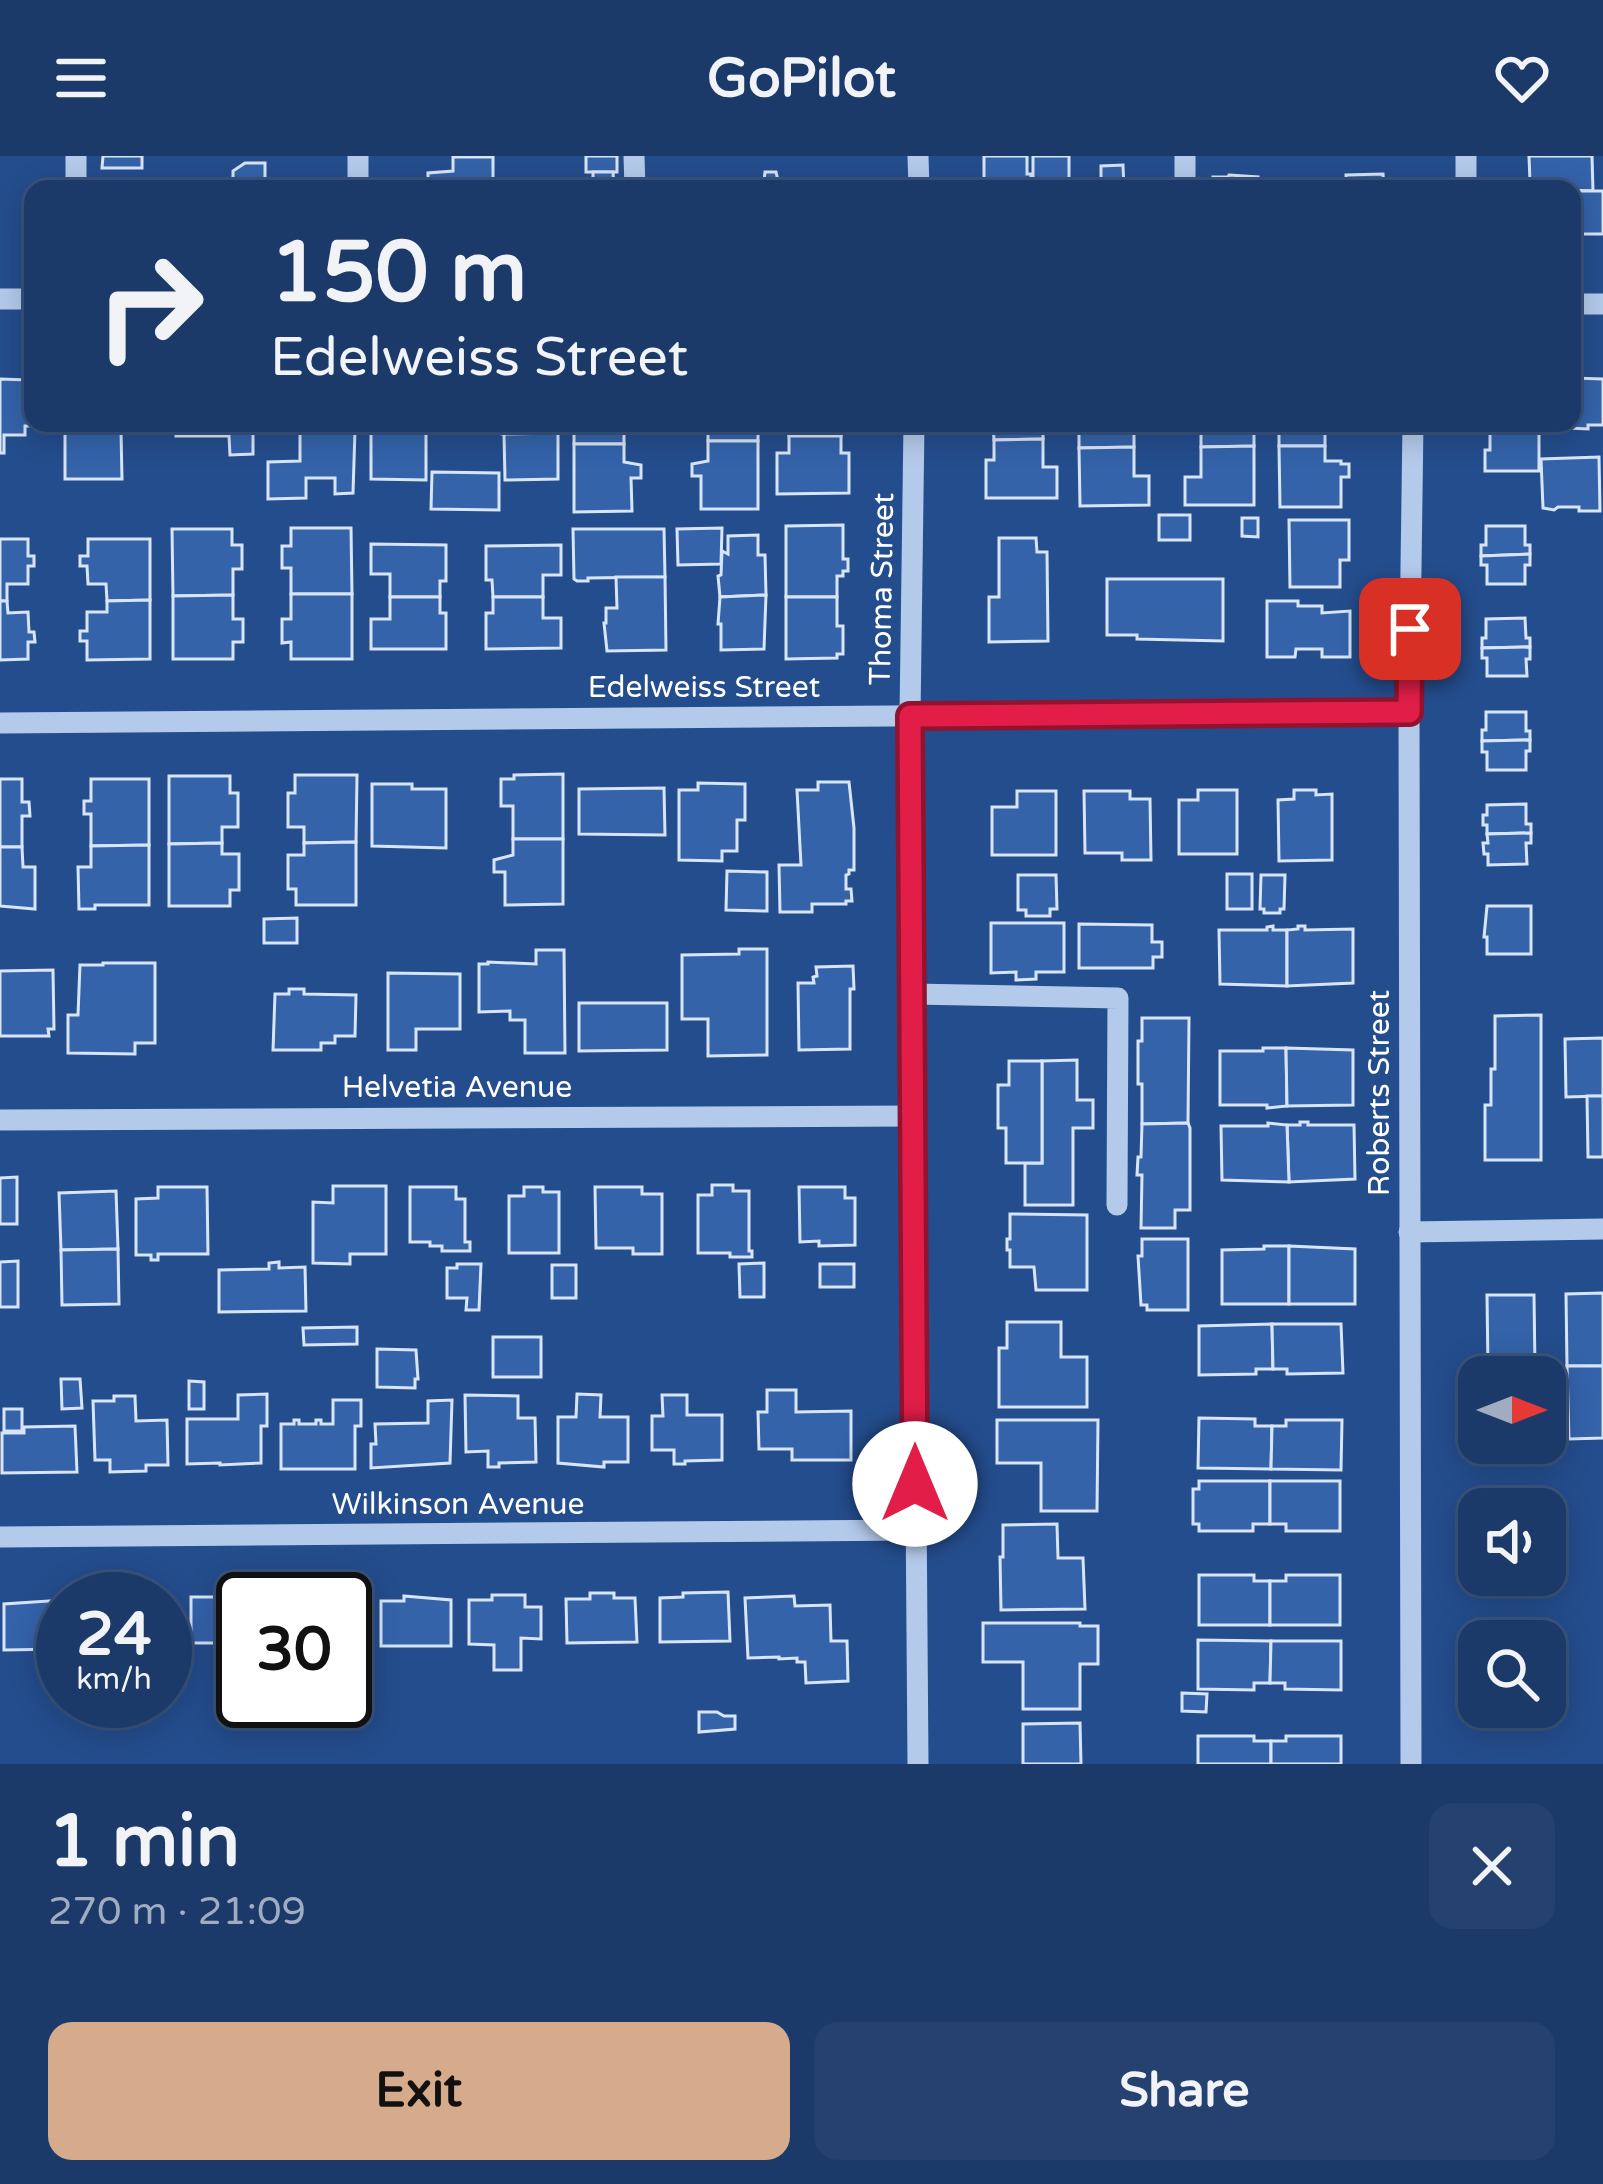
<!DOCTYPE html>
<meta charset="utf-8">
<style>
:root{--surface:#1b3a6a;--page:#244170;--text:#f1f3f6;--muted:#a0adc1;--line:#39547e;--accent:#d6ab8b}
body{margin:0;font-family:"Varela Round",sans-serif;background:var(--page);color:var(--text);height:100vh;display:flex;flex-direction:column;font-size:45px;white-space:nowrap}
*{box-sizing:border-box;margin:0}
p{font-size:39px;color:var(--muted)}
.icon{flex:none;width:66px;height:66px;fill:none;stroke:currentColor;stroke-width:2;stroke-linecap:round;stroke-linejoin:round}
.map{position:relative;height:1608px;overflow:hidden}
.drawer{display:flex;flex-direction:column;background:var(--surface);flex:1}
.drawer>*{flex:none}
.hud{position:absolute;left:24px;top:24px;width:1557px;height:252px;border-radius:24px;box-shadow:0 6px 30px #0003,0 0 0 3px var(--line);background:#1b3a6a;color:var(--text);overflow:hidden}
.needle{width:78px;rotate:90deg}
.buttons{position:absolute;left:1458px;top:1200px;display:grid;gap:24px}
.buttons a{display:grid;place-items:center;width:108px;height:108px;border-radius:24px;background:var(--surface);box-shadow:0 6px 30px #0003,0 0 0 3px var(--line);font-size:60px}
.speed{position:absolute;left:36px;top:1416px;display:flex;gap:24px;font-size:60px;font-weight:700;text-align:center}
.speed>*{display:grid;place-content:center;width:156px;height:156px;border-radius:50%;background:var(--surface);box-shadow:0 6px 30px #0003,0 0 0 3px var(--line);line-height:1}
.speed small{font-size:30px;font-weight:400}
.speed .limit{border:6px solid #111;border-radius:18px;background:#fff;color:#111}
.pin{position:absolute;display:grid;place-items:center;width:102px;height:102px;color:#fff;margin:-51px;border-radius:24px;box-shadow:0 6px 18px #0006}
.me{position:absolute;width:132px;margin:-66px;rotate:0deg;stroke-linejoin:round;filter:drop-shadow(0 0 9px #0008)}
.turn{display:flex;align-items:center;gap:42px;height:252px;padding:0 48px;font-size:54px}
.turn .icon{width:156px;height:156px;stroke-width:2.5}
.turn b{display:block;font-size:84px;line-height:102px}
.round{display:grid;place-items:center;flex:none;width:126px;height:126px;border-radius:24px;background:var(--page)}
.summary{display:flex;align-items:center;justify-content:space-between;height:204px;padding:0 48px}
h1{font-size:72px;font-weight:800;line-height:90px}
.button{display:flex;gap:24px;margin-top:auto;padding:24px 48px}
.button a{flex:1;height:138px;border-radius:24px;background:var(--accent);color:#111;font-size:48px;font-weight:800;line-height:138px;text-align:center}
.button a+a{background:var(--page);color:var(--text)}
header{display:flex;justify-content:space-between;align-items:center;height:156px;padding:0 48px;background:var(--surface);font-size:54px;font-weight:800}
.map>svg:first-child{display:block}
</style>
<header><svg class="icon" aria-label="menu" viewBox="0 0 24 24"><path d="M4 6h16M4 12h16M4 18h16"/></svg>GoPilot<svg class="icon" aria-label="heart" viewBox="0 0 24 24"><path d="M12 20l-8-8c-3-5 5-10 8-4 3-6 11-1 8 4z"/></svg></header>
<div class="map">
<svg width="1603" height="1608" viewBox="0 0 1603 1608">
<rect width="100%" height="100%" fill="#244d8d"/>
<g fill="#3463aa" stroke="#d8e5f8" stroke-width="3">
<path d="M103,0H142V12H102Z"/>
<rect x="586" y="0" width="31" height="16"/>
<path d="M984,0H1027V18H1031V24H1027V33H984Z"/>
<rect x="1033" y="0" width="36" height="28"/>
<path d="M1529,0H1592L1593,35L1538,33V26H1530Z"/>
<path d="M453,1H493V33H428V17L453,15Z"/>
<path d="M245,7H265V31H282V33H213L233,31V15Z"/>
<path d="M1123,9L1124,33H1101V10Z"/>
<path d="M593,16H613L614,33H537V30L593,29Z"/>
<path d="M765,16H776L780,33H763Z"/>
<path d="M1383,18L1384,33H1346V19Z"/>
<path d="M1229,19L1258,21L1257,33H1213V21H1228Z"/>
<path d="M1572,35H1603V78H1579L1580,84L1572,85Z"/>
<path d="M1572,222L1603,223V269H1588V273L1569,272V268H1562L1572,267Z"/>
<path d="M0,223L28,224L33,231V267H48V270H25V279H4V297H0Z"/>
<path d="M65,267H114V273L65,274Z"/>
<path d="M176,267H253V298L230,299L229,280H176Z"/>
<rect x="308" y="267" width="47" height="7"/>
<path d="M511,267H561V277L502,278V269Z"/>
<rect x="574" y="267" width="50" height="21"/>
<rect x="708" y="267" width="50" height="18"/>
<rect x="789" y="267" width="52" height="13"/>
<path d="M993,267H1043V283L994,284Z"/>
<path d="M1079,267H1134V291L1079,292Z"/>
<path d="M1201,267H1254V290L1201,291Z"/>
<rect x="1279" y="267" width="46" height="23"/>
<path d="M1487,267H1539V315H1485V294H1490V273Z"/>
<path d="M420,269H430V277H426V324L371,323V270Z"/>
<path d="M114,273L121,275L122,323H65V274Z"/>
<path d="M300,274H355L353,337L335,338V322H306V342L268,343V306L300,305Z"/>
<path d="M558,277V323L505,324L504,278Z"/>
<path d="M789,280H841V297H849V337L777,338V297H789Z"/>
<path d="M1043,283V311H1057V342H986V304H994V284Z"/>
<path d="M708,285H758V353H701V320H692V308L708,305Z"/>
<path d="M574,288H624V306L641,309V322H631L632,355L574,356Z"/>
<path d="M1254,290V349H1185V321H1201V291Z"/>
<path d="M1279,290H1325V305H1341V308H1349V321H1341V351H1280Z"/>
<path d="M1134,291V320H1149V349L1080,350L1079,292Z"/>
<path d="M1599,301L1600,355H1579V351H1558L1554,354L1543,352L1541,303Z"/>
<path d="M432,316L499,317V354L431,353Z"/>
<rect x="1159" y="359" width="31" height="25"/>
<path d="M1242,362H1258V381L1242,380Z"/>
<path d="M1289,364H1349V404H1340V431H1290Z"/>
<path d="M843,369V403H848V415H843V420H837V441H786V370Z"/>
<path d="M1486,370H1525V389H1530V398L1481,400V389H1486Z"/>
<path d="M291,372H351L352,438H291V412H282V390H291Z"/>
<path d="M722,372L721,408L678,409L677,373Z"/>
<path d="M172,373H232V389H242V413H233V439L173,440Z"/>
<path d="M573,373H664L665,421L588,422V425H577L574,423Z"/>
<path d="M758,379V399H765L766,439L720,441L718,420L721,419L722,395L728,398V380Z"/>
<path d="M999,382H1036L1037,396H1047L1048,485L989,486V441H999Z"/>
<path d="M0,383H28V400H34V410H28V428H7V445H0Z"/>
<path d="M88,383H150V444L107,445L106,428H88L87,410H80V400H88Z"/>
<path d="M371,388L446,389V425H440V441H390V418H371Z"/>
<path d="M561,389V419H543V441H493L492,424H486V390Z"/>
<path d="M1530,398V409H1525V428H1487V409H1481V400Z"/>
<path d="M616,421H665L666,494L607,495L604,467H606V452H617Z"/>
<path d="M1107,423H1223V485L1137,483V479H1107Z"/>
<path d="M291,438H352V503H291V486L282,487V463H291Z"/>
<path d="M233,439V463H243V486H233V503H173V440Z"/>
<path d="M766,439L764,493L721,494V468H718L720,441Z"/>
<path d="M390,441H440V457H446V493H371V463H390Z"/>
<path d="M493,441H543V462H561V492L486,493V457H493Z"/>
<path d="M786,441H837V470H843V498H837V502L786,503Z"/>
<path d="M150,444V503L87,504V485H80V475H87V456H107V445Z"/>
<path d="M0,445H7L8,457L28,456L29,476H34L35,486H28V503L0,504Z"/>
<path d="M1267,445H1298V450H1322V457L1350,455V501H1322V493H1296L1295,501H1267Z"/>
<path d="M1525,462L1526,482H1530V491L1482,492V482H1486V463Z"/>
<path d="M1530,491V503H1526L1527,520H1487V502H1482V492Z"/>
<path d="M1486,556H1526V575H1530V584L1482,585V574H1486Z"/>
<path d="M1530,584V595H1526V614H1487V596H1482V585Z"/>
<path d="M563,618V683H513V650H501V623H514V619Z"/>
<path d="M295,619H357L356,686L304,687V671H288V637H295Z"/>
<path d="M169,620H230V637H238V671H222V687L169,688Z"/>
<path d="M0,623H22V646H29L30,660H22V691H0Z"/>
<path d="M91,623H149V689L91,690V658H84V645H91Z"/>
<path d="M818,626H849L854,672V714H849V718L846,719V733H851L852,745H846V748H812V756H780L779,709H801L797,634H818Z"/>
<path d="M698,627L745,628V664H737V695H722V705L679,704V634H698Z"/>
<path d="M372,628H412V633H446V692L372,690Z"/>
<path d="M664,632L665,679L579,678V633Z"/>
<path d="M1198,634H1237V698H1179V644H1198Z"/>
<path d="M1294,634H1316V639L1332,638V704L1279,705L1278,644L1294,643Z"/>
<path d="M1017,635H1056V699H992V651H1017Z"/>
<path d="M1084,635H1130V643H1150L1151,704H1122V697H1085Z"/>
<path d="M1526,648V668H1531V677L1487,678V669H1483V659H1487V649Z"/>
<path d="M1531,677V687H1526L1527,708L1488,709V698H1484L1483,687H1488L1487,678Z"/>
<path d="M513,683H563V748L505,749V716H494V704L513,699Z"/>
<path d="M356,686V749H296V733H288V699H304V687Z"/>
<path d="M222,687V698H239V734H230V750H169V688Z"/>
<path d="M149,689V749H95V753H79L78,711H91V690Z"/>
<path d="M0,691H22L23,711H35V753L0,750Z"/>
<path d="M727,715L767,716V755L726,754Z"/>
<rect x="1227" y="718" width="25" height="35"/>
<path d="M1018,719H1056L1057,753H1050V760H1026V754H1018Z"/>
<path d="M1261,719H1285L1284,753H1280V757H1264V753H1260Z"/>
<path d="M1487,750H1531V798H1487V781H1484Z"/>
<path d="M297,762V787H264V763Z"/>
<path d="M991,767H1064V816H1036V823L1016,824V816L991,817Z"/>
<path d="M1079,768L1152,769V786H1162V801H1153V812H1079Z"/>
<path d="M1273,770V774H1287V830L1220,828L1219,774H1267V771Z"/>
<path d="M1298,770H1305V774L1353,773V827L1287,830V774L1298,773Z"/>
<path d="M739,793H767V899L708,900V863H682V799L739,798Z"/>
<path d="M536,794H564L565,897H525V864H510V855L479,856V808H488V806L536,808Z"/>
<path d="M103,807H155V887H135V898L68,897V859H78L80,809H103Z"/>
<path d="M853,810L854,833H850V893L799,894L798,827H814L813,821L817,820L816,811Z"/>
<path d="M53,814L54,873H48L49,880H0V815Z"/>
<path d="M388,817L460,818V873H416V894H388Z"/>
<path d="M289,833H304V838L356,839L355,880H335V887H321V894H273L275,838H289Z"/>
<path d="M579,847H667V894L579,895Z"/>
<path d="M1541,859V1004H1485V949H1491V913H1495V860Z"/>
<path d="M1142,862H1189L1188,967L1142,968V928H1138V885H1142Z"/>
<path d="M1603,882V940L1566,941L1565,883Z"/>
<path d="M1263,892H1286L1287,950L1267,952V949H1220V895H1263Z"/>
<path d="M1286,892L1353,894V949L1287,950Z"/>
<path d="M1077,904V944H1093V972H1073V1049H1025V1007H1042V905Z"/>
<path d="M1009,905H1042V1007H1006V972H998V929H1009Z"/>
<path d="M1587,940H1603V1001H1588Z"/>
<path d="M1300,966H1308V969H1354L1355,1023L1289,1026L1287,969H1300Z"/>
<path d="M1188,967L1190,972V1054H1175V1072H1141L1142,1019H1137L1138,1001H1141L1142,968Z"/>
<path d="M1268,967L1287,969L1289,1026L1222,1024L1221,970H1268Z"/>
<path d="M17,1021V1068H0V1022Z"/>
<path d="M712,1029H733V1035H749V1095H752V1101H730V1097H698V1039H712Z"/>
<path d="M333,1030H386V1098H350V1108L313,1107V1046L333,1047Z"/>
<path d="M158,1031H207L208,1098H158V1104H151V1099H136V1043L158,1042Z"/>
<path d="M410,1031H456V1043H465V1086H470V1095H442V1090H430V1086H410Z"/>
<path d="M524,1031H543V1036H559V1097H509V1040H524Z"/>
<path d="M595,1031H642V1038H662V1098H633V1092H596Z"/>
<path d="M799,1031H845V1042H855V1089L819,1090V1085L800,1086Z"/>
<path d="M116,1035L118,1093L61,1094L59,1037Z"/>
<path d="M1010,1058L1087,1059V1134H1036L1034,1111H1010V1094H1007V1083H1010Z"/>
<path d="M1142,1083H1188V1154H1147V1149H1141L1138,1100H1142Z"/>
<path d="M1264,1090H1289V1148H1222V1094L1264,1093Z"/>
<path d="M1289,1090L1355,1093V1148H1289Z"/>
<path d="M118,1093L119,1148L62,1149L61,1094Z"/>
<path d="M18,1105V1151H0V1106Z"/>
<path d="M279,1106V1112L305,1111L306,1155L219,1156V1114L269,1113V1107Z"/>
<path d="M764,1107V1141H740L739,1108Z"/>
<path d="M457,1108H481L479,1154H466L467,1142H447V1112H457Z"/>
<rect x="820" y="1108" width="34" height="23"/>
<rect x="552" y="1109" width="24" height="33"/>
<path d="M1603,1137V1210H1567L1566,1138Z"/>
<path d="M1487,1139H1534L1535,1212L1488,1213Z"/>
<path d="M1007,1166H1061V1201H1087V1251H999V1192H1007Z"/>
<path d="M1272,1168L1273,1213H1256V1218L1199,1219V1170Z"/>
<path d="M1272,1168H1341L1343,1217L1287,1218V1213H1273Z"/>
<path d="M357,1171V1188L304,1189L303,1172Z"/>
<rect x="493" y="1181" width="48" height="40"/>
<path d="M377,1193L416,1194L418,1223H415V1232L377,1231Z"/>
<path d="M1567,1210H1603V1282L1569,1283Z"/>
<path d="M1535,1212V1221H1488V1213Z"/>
<path d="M61,1223H80L82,1252L62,1253Z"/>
<path d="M189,1225L204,1226V1253H189Z"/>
<path d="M767,1234H796V1256L851,1255V1304H792V1293H759L758,1256H767Z"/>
<path d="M267,1238V1270H261V1307L220,1309V1307L187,1308V1263H238V1239Z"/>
<path d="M577,1238L601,1239L600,1261H628V1306H604V1311L558,1307V1261H576Z"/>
<path d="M465,1239L518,1240V1262H535L536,1306L499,1307V1311H488V1295L466,1296Z"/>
<path d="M662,1239H687V1259H722V1304L685,1305V1308H674V1294H652V1260H663Z"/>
<path d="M114,1240H135L136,1265L167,1264L168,1309H146V1315L110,1316V1304H95L93,1245H114Z"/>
<path d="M333,1244H361V1270H355V1313H281V1268H294V1264H299V1268H316V1264H321V1268H333Z"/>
<path d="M452,1244L450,1307L371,1312V1288H376L375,1268L428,1267V1245Z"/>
<rect x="4" y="1253" width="18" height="22"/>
<path d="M1199,1262L1255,1263V1270H1272L1271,1313L1198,1312Z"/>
<path d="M997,1264H1098L1097,1355H1041V1307H997Z"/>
<path d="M1286,1264H1342L1341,1314L1271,1313L1272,1270H1286Z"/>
<path d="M75,1270L77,1316L2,1317V1277H24V1271Z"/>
<path d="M1199,1325H1270V1368H1253V1375H1199V1368H1193V1333H1199Z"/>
<path d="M1270,1325H1340V1375H1286V1368H1270Z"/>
<path d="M1057,1368L1058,1402H1083L1085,1453L1001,1454L1000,1401H1003V1369Z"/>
<path d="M1199,1419H1254V1425H1270V1469H1199Z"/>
<path d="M1286,1419H1340V1469H1270V1425H1286Z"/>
<path d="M225,1426H244L250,1432V1443H265H243V1487H191V1441H220V1433Z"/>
<path d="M728,1436L730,1485L660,1486V1442L683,1441V1437Z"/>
<path d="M590,1437H614V1442H635L637,1486L567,1487L566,1443H590Z"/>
<path d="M492,1439H525V1451H541V1483L521,1482V1514H494V1489L469,1488V1444H492Z"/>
<path d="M404,1440L451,1444V1490H381V1445H404Z"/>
<path d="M794,1440L795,1450L830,1449L831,1485H847L848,1525L806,1527L805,1506H797V1502L779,1503V1501L748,1502L745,1442Z"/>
<path d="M361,1442L362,1527H345V1443H314Z"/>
<path d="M63,1444V1493L4,1494V1448Z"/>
<path d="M165,1446H172L173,1481H165Z"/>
<path d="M983,1467H1080V1470H1098V1508H1080V1553H1023V1506H983Z"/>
<path d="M1198,1484L1271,1485L1270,1527H1254V1534L1198,1533Z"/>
<path d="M1271,1485H1341V1534L1285,1533V1527H1270Z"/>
<path d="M217,1503H243V1545H268V1548L217,1549Z"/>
<path d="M1182,1537L1207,1538L1206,1556L1182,1555Z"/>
<path d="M699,1556H717L724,1560H735V1573L699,1576Z"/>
<path d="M1080,1567L1081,1608H1023V1568Z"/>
<path d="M1198,1580H1254V1585H1271V1608H1198Z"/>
<path d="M1286,1580H1341V1608H1271V1585H1286Z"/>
</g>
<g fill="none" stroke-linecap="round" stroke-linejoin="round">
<g stroke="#b4caeb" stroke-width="21">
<path d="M76,0V33"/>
<path d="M358,0V33"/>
<path d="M634,0L635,33"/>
<path d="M918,0L919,33"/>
<path d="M1185,0V33"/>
<path d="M1466,0V33"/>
<path d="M0,143H33"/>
<path d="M1572,148H1603"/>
<path d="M914,267L910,560L918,1608"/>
<path d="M0,567L1409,556"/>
<path d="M913,838L1118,842L1117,1049"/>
<path d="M0,964L914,960"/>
<path d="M1409,1076L1603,1073"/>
<path d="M0,1381L915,1374"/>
<path d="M1411,1608L1409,556L1413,267"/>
</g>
</g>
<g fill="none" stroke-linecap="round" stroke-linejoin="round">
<defs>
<path id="route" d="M915,1328L910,560L1409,556L1410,473"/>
</defs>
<use href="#route" stroke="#92132f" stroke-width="30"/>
<use href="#route" stroke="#e11d48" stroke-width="21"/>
</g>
<g text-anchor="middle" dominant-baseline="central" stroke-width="12" stroke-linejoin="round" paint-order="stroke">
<g font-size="30" fill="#fff" stroke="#244d8d">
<text transform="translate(882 433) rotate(-89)">Thoma Street</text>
<text x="704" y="531">Edelweiss Street</text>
<text x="457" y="931">Helvetia Avenue</text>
<text transform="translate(1379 937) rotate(-90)">Roberts Street</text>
<text x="458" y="1348">Wilkinson Avenue</text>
</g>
</g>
</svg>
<div class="buttons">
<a><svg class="needle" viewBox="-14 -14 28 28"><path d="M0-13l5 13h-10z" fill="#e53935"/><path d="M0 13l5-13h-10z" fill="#a0adc1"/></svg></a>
<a><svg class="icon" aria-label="sound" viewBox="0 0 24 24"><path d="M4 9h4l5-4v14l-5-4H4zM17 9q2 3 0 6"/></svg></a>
<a><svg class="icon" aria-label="search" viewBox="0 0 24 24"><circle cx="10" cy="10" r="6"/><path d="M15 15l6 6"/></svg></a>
</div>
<div class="speed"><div>24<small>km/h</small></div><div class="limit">30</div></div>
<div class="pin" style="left:1410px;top:473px;background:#d93025"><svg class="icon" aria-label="arrive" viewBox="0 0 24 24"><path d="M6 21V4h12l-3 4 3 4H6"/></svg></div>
<svg class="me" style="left:915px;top:1328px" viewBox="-20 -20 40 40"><circle r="19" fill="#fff"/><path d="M0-13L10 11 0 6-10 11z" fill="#e11d48"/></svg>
<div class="hud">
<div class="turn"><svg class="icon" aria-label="right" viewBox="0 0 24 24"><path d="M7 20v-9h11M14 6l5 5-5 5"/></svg><div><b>150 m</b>Edelweiss Street</div></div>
</div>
</div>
<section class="drawer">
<div class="summary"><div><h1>1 min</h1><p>270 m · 21:09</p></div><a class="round"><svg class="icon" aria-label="close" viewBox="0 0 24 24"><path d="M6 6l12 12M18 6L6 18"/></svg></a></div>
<div class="button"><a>Exit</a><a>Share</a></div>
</section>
